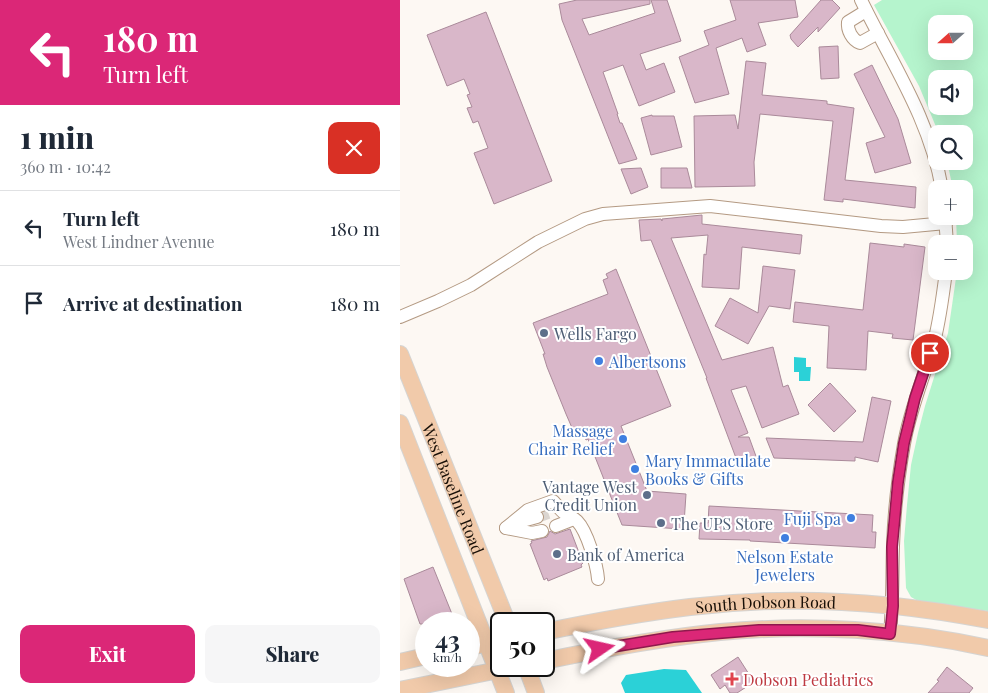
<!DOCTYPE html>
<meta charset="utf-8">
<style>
:root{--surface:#fff;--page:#f6f6f7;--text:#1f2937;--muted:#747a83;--line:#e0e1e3;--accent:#db2777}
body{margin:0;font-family:"Playfair Display",serif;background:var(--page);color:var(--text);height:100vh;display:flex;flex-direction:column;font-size:19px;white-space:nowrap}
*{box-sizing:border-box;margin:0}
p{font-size:16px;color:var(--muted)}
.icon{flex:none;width:28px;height:28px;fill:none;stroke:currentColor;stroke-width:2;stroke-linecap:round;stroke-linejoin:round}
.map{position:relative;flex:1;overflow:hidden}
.details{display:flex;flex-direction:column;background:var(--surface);width:400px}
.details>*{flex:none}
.hud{background:#db2777;color:#fff;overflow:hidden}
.needle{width:32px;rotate:249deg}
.tools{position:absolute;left:528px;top:15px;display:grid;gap:10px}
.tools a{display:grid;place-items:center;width:45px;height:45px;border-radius:10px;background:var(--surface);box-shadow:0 5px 20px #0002;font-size:25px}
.speed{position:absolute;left:15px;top:612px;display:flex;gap:10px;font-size:25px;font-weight:700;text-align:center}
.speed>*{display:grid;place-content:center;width:65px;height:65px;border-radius:50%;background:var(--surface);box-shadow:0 5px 20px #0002;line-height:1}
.speed small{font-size:12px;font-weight:400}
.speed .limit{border:2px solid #111;border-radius:8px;background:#fff;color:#111}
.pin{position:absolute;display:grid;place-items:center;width:42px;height:42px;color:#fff;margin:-21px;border:2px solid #fff;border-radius:50%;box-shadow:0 1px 5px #0007}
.me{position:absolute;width:55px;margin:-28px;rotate:79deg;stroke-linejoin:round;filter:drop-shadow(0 0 4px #0008)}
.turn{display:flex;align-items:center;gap:18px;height:105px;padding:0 20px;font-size:22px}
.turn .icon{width:65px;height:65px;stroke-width:2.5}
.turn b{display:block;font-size:35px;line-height:42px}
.round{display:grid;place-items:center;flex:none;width:52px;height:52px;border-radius:10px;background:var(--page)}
.head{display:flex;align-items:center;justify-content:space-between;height:85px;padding:0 20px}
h1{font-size:30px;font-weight:800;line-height:38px}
.action{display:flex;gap:10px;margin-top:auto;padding:10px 20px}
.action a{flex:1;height:58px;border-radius:10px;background:var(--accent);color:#fff;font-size:20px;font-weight:800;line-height:58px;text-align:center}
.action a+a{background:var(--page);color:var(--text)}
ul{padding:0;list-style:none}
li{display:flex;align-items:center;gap:15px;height:75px;padding:0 20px;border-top:1px solid var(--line)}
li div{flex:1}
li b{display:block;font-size:19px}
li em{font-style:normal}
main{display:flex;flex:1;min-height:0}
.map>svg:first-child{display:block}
</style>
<main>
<section class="details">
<div class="hud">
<div class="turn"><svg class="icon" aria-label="left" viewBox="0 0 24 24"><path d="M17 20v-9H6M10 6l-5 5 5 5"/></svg><div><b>180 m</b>Turn left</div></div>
</div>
<div class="head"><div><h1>1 min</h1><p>360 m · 10:42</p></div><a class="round" style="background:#d93025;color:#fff"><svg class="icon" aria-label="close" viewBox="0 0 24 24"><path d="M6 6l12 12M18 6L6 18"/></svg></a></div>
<ul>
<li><svg class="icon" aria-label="left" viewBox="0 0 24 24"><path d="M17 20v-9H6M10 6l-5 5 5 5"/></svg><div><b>Turn left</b><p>West Lindner Avenue</p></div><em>180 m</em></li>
<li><svg class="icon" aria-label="arrive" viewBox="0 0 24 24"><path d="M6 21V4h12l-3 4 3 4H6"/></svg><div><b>Arrive at destination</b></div><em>180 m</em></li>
</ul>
<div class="action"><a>Exit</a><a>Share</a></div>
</section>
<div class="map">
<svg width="588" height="693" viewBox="0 0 588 693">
<rect width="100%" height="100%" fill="#fdf8f3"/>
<path fill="#b5f4cd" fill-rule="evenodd" d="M482,0H588V611L518,601L511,597L506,588L504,541L507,505L511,465L518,433L525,406L548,333L557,271H564V244H557L556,216H564V189H553L547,161H564V134H539L519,86L474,5ZM536,24H564V51H536ZM536,79H564V106H536Z"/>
<g fill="#2bd1d7">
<path d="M394,357L406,358V367H411L410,381H399V372H394Z"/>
<path d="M264,669L286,670L302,693H225L221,683L226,675Z"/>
</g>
<g fill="#d9b7c9" stroke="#aa8a9a">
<path d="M177,0H250V4L182,19L189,35L255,13L251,0H267L281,41L240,54L246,70L264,63L275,92L239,106L223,65L203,72L218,114H217L220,123H222L237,159L219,164L162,20L159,4Z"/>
<path d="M330,0H395L398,17L358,23L366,45L347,52L342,38L316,48L329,94L295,103L279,57L309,45L304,31L336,20Z"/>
<path d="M421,0H432L440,8L418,32V27L398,47L391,39L390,35Z"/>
<path d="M86,12L152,181L94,204L74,153L88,148L78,121L73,123L67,108L72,107L67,95L70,94L64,79L47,86L27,35Z"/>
<path d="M438,46L439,78L421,79L419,47Z"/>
<path d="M346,61L366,63L362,95L427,101V104L454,108L445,180L516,187L515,208L443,199V202L424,200L433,121L360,114L354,162L355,186L295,187L294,116L335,115L338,129Z"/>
<path d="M472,65L498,119L511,163L475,173L466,143L485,137L454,74Z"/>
<path d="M252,115V116H274L282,147L251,155L241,118Z"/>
<path d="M241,168L248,187L231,194L221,169Z"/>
<path d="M261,168H287L292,188H261Z"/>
<path d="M302,215V224L402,235L400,254L342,247L339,289L302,287L304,254L306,255L308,235L271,238L322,360L373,347L383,387L388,385L399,414L362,428L346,386L331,390L348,433L338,437H349L357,459L339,466L306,378H307L251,240L241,241L239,220L261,219L262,221V219Z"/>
<path d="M470,243L504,247V244L525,247L513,340L492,338L493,334L468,331L466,370L427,368L429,326L393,322L395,302L463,310Z"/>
<path d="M363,266L395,270L390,309L369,306L348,344L315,326L330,298L358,313Z"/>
<path d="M216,269L271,406L221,426L247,491L286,494L284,524H282L281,529L222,525L188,439L186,440L183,433L176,437L166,414L147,367L143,354H145L133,323L208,294L203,280L208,278L206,274Z"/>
<path d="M430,383L456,411L434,432L408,405Z"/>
<path d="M472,397L491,401L478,462L455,457V461L374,458L366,438L463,442Z"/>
<path d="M309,506L473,515L472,532H476L475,548L350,541V540L299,539L300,523H308Z"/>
<path d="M170,529L183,563L181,565L182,567L148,581L147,578L144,580L130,544L132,543L131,541L147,537L150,531L155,534Z"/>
<path d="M33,567L52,614L37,619L38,624H20L4,579Z"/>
<path d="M338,657L354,682L337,693H330L325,685L320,689L311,675Z"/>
<path d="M547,667L573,688L569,693H528L539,681L537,680Z"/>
</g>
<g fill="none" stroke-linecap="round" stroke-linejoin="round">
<path stroke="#dbd5d0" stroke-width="12" stroke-dasharray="12 6" stroke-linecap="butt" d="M137,517L151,512"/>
<defs>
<g id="minor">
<path d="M461,0C491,62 530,119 542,189"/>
<path d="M466,11L448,22C447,30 452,40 460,43L478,33"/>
<path d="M545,216L547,244"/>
<path d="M0,317L38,301L71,285L138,242L185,219L203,214L310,206L481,226L503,227L546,223"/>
<path d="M115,523L137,517"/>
<path d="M156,526L174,519"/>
<path d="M106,528L128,510L153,501C157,505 160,510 164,513C168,516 173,517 177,521C187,531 197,565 198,579"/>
<path d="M106,528L132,533L142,531"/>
<path d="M490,633C493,604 492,576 493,546C494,512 498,478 504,444C510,409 524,377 534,342C540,319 543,295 546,271"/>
</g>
<g id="major">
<path id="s1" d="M0,354L108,624"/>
<path d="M0,423L106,693"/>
<path id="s2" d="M144,632C192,622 240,613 290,607C388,595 490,601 588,620"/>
<path d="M69,647L101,641"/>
<path d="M144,661C202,649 260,638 320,632C406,624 504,629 588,648"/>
<path d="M0,662L26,656"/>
<path d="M126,666L136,693"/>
<path d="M0,690L118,666"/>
</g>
</defs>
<use href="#minor" stroke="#b49a83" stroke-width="14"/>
<use href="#major" stroke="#d5d4d2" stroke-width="18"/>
<use href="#minor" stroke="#fff" stroke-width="12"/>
<use href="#major" stroke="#f1caaa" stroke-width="16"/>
</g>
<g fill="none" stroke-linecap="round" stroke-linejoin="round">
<defs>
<path id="route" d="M200,649L273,637L359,630H458L490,634L493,606L492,547L498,482L504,443L515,398L530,353"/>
</defs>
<use href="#route" stroke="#8e194d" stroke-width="12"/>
<use href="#route" stroke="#db2777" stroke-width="9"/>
</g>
<g fill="#5c6f8a" stroke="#fff" stroke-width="2">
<circle cx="144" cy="333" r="5"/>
<circle cx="247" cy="495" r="5"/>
<circle cx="261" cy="523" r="5"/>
<circle cx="157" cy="554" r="5"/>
</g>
<g fill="#3f7fe0" stroke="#fff" stroke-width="2">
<circle cx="199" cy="361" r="5"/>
<circle cx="223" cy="439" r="5"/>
<circle cx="235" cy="469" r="5"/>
<circle cx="451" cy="518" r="5"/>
<circle cx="385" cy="538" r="5"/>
</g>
<path fill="#e0444e" stroke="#fff" stroke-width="2" d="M329.5 671.5h5v5h5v5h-5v5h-5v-5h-5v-5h5z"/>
<g text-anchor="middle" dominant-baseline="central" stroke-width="4" stroke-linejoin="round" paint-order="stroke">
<g font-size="16" fill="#4e5e75" stroke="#fff" text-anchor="start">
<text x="154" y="333">Wells Fargo</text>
<text x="237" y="486" text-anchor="end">Vantage West<tspan x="237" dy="18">Credit Union</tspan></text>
<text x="271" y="523">The UPS Store</text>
<text x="167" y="554">Bank of America</text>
</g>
<g font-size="16" fill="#366cbe" stroke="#fff" text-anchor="start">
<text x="209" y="361">Albertsons</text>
<text x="213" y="430" text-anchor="end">Massage<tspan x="213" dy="18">Chair Relief</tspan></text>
<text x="245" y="460">Mary Immaculate<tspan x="245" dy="18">Books &amp; Gifts</tspan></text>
<text x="441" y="518" text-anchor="end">Fuji Spa</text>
<text x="385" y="556" text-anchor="middle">Nelson Estate<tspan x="385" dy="18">Jewelers</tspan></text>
</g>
<g font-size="16" fill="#180f07" stroke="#fff">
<text stroke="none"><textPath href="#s1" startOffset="145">West Baseline Road</textPath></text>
<text stroke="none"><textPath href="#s2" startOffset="224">South Dobson Road</textPath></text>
</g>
<g font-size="16" fill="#be3a42" stroke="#fff" text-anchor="start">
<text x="343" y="679">Dobson Pediatrics</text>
</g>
</g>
</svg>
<div class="tools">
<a><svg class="needle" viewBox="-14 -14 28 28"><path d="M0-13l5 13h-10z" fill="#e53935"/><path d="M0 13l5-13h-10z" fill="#747a83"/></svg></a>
<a><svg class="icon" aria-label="sound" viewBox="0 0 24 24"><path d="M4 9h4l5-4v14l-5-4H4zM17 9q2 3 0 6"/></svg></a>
<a><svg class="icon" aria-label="search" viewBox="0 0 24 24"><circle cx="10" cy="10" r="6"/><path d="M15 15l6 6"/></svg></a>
<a>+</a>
<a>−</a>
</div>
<div class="speed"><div>43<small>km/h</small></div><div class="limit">50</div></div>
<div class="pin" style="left:530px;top:353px;background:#d93025"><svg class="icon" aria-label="arrive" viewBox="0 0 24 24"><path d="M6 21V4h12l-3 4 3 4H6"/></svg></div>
<svg class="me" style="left:200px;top:649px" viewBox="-20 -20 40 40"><path d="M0-17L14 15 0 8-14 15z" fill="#db2777" stroke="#fff" stroke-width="4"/></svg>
</div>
</main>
